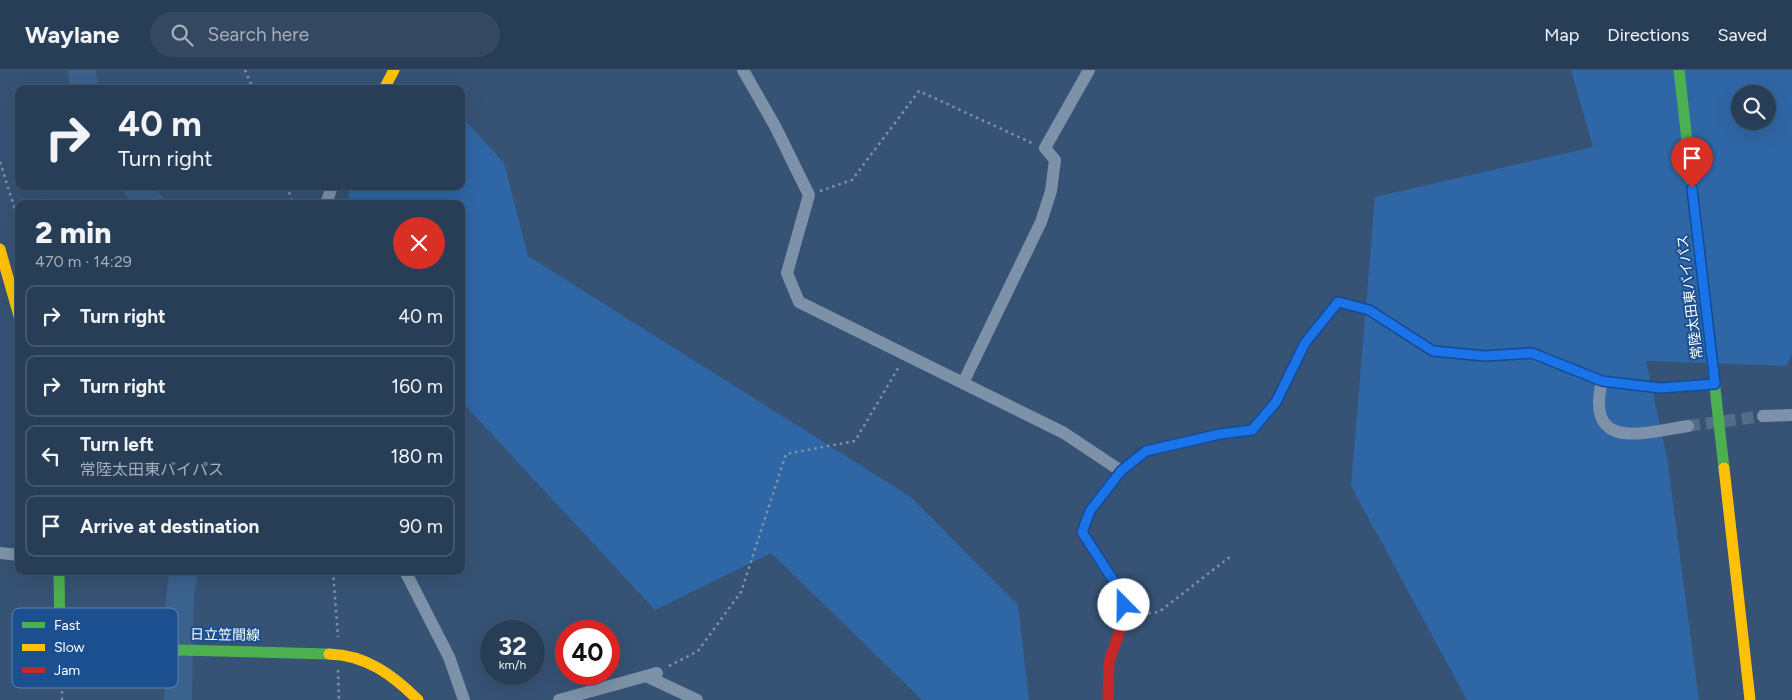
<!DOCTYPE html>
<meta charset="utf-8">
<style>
:root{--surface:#283e57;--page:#344961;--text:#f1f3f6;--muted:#a5aeba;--line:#44576d}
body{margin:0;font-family:Figtree,"Noto Sans JP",sans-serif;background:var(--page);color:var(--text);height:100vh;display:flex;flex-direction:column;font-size:19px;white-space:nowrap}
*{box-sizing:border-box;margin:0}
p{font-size:16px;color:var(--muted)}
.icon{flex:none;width:28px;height:28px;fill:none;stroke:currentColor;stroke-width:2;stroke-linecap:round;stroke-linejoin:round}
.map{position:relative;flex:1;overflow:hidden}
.sheet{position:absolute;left:15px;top:130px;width:450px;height:375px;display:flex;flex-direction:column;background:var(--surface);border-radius:10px;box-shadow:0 5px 20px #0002,0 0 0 1px var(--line)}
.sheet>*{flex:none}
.top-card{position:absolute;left:15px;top:15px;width:450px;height:105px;border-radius:10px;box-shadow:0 5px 20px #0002,0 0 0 1px var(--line);background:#283e57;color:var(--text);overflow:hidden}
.tools{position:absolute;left:1731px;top:15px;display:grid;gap:10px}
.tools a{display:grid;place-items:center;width:45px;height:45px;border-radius:50%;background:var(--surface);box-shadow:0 5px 20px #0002,0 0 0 1px var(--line);font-size:25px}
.speed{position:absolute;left:480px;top:550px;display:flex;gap:10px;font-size:25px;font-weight:700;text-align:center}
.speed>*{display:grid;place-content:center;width:65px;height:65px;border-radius:50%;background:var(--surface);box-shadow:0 5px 20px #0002,0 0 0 1px var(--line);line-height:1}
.speed small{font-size:12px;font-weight:400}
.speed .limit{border:8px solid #d22;background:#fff;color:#111}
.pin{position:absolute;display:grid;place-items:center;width:42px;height:42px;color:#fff;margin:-51px -21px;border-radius:50% 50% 50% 0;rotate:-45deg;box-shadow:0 0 5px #0007}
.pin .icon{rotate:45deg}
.me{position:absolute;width:55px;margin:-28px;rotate:338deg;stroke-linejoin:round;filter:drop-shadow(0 0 4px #0008)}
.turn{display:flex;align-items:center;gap:18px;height:105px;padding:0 20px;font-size:22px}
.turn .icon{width:65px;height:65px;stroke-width:2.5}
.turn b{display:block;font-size:35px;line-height:42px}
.round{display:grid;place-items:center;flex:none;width:52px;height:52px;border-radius:26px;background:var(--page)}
.summary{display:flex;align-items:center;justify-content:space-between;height:85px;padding:0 20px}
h1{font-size:30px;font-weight:800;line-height:38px}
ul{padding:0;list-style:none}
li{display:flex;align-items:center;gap:15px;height:62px;margin:0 10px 8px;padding:0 10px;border:2px solid var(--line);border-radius:10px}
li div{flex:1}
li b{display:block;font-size:19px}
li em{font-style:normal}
header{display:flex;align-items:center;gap:30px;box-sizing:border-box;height:70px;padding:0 25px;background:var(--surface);border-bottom:1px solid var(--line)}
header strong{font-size:24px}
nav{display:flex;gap:28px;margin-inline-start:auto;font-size:18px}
.search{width:350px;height:45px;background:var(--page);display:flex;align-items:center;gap:12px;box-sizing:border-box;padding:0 18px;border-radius:28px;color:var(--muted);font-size:19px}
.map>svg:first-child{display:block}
</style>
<header>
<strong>Waylane</strong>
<div class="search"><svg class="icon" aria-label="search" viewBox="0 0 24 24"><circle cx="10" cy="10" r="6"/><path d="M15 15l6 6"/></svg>Search here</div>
<nav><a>Map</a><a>Directions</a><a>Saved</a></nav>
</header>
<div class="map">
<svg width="1792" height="630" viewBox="0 0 1792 630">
<rect width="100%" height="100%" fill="#365274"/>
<g fill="#2f66a5" fill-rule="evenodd">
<path d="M1571,0H1792V284L1787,296L1646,291L1667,388L1699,630H1467L1351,416L1375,127L1593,77ZM1740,24H1768V51H1740Z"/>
<path d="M461,46L504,93L528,186L911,427L1018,535L1029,630H922L771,483L655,540L461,331V134H353L348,125L354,116H461Z"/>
</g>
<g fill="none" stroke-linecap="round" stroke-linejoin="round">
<g stroke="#3b618d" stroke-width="28">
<path d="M82,0L84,19"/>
<path d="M137,116L150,134"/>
<path d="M178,630L180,525L184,501"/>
</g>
<path stroke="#546c89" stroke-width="12" stroke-dasharray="12 6" stroke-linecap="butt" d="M1688,356L1763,346"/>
<g stroke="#7d92a8" stroke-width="2.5" stroke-dasharray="2.5 4" stroke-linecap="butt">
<path d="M245,0L253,19"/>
<path d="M0,92L19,152"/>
<path d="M287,116L293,134"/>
<path d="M820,121L852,110L919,21L1034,74"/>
<path d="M333,501L338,567"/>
<path d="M1142,544L1159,542L1231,486"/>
<path d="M669,596L698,581L741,522L786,384L855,371L900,295"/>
<path d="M338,600L339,630"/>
<path d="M62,630V594"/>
</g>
<g stroke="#7d92a8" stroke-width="12">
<path d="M743,0L775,56L809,125L787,203L799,232L1064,363L1121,401"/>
<path d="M326,134L332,116"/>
<path d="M1602,311C1585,382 1643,363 1688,356"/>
<path d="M963,313L1041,152L1051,121L1055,90L1045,78L1089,0"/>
<path d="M1763,346L1792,345"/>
<path d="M0,483L19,485"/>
<path d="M405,501L449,587L464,630"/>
<path d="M646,606L697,630"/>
<path d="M559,630L657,603"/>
</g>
<g stroke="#4caf50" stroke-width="11">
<path d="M1679,0L1724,398"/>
<path d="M1543,287L1602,311L1660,318L1715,314"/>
<path d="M1085,453L1090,441L1121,401L1146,381L1220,364L1252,360L1276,332L1305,273L1338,232L1369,240L1375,244"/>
<path d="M59,501L60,571L66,577L329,584"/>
</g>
<g stroke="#ffc107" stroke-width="11">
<path d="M384,19L394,0"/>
<path d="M0,179L19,246"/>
<path d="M1724,398L1750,630"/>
<path d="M329,584C366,585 393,605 418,630"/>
</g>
<g stroke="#c62828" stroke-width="11">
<path d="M1375,244L1433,281L1485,286L1532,283L1543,287"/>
<path d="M1085,453L1081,462L1122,523L1125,546L1109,592L1108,630"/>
</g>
</g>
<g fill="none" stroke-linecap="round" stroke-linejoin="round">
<defs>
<path id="route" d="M1124,535L1122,524L1082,462L1090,441L1121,401L1146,381L1220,364L1252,360L1276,332L1305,273L1338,232L1369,240L1433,281L1485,286L1532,283L1602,311L1660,318L1715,314L1692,118"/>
</defs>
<use href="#route" stroke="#114b97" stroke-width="12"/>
<use href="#route" stroke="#1a73e8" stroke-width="9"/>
</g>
<g text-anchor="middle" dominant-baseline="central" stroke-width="4" stroke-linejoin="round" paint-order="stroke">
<g font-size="14" fill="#fff" stroke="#1b4f8f">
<text transform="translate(1690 227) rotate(-97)">常陸太田東バイパス</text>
<text transform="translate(225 565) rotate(1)">日立笠間線</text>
</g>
</g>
<rect x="12" y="538" width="166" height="80" rx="8" fill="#1b4f8f" stroke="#5f84b1" stroke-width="1"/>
<rect x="22" y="552" width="23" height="6" fill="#4caf50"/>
<rect x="22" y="574" width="23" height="7" fill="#ffc107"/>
<rect x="22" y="597" width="23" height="6" fill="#c62828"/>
<g font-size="14" fill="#fff">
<text x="54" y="560">Fast</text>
<text x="54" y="582">Slow</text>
<text x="54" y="605">Jam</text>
</g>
</svg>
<div class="tools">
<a><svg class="icon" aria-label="search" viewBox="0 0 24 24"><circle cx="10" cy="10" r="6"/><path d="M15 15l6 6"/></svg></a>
</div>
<div class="speed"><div>32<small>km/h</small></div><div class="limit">40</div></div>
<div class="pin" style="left:1692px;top:118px;background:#d93025"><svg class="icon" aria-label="arrive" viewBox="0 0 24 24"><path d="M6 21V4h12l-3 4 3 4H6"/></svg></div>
<svg class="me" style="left:1124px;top:535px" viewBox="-20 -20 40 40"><circle r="19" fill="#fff"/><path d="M0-13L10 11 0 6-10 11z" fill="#1a73e8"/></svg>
<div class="top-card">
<div class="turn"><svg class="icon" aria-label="right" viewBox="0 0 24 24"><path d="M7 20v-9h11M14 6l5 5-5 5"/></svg><div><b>40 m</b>Turn right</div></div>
</div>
<section class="sheet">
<div class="summary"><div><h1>2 min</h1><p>470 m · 14:29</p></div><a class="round" style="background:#d93025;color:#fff"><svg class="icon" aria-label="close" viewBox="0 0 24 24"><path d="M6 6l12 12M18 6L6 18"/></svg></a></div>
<ul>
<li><svg class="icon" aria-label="right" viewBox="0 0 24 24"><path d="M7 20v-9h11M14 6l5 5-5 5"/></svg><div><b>Turn right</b></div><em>40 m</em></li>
<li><svg class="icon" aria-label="right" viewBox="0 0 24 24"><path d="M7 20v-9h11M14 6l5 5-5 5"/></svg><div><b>Turn right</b></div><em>160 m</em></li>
<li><svg class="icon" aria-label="left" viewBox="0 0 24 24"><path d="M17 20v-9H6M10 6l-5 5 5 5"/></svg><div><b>Turn left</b><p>常陸太田東バイパス</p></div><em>180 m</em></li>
<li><svg class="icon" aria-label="arrive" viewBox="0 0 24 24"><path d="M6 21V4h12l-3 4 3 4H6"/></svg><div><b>Arrive at destination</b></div><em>90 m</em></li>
</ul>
</section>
</div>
